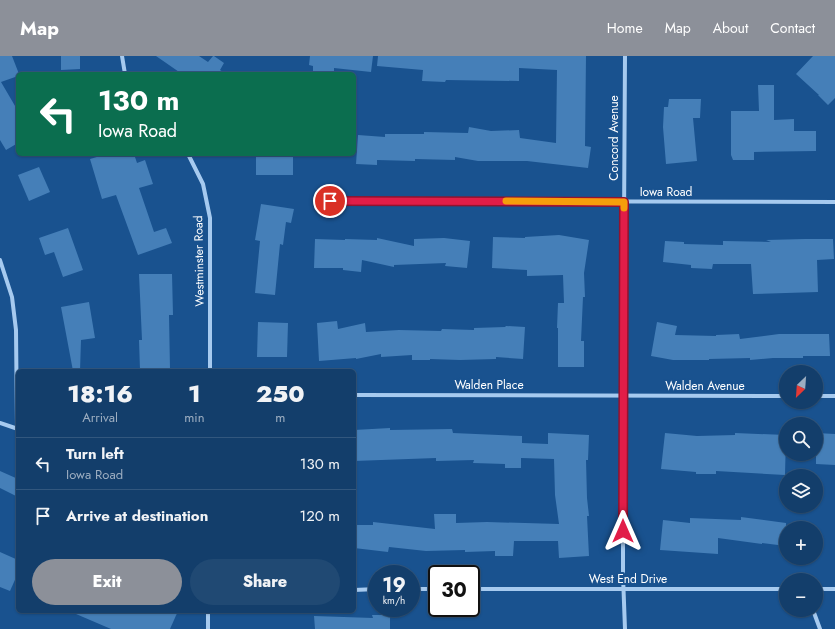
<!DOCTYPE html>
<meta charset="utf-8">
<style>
:root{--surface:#133e6b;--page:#204973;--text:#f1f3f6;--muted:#9daec1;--line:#32577e;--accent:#8c9099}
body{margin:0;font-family:Jost,sans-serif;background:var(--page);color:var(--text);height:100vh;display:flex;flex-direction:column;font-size:15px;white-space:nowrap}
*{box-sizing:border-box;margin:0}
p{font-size:13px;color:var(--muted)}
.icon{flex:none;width:22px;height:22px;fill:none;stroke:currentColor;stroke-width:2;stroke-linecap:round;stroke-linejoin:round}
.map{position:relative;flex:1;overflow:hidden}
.drawer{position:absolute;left:16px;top:313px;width:340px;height:244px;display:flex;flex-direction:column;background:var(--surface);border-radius:6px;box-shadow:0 1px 3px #0004,0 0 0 1px var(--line)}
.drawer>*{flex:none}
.top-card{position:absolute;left:16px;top:16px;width:340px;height:84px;border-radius:6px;box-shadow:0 1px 3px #0004,0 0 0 1px var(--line);background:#0b6e4f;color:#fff;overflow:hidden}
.needle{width:26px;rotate:205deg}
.buttons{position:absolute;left:779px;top:309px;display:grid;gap:8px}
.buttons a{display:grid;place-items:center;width:44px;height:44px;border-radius:50%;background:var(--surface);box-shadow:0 1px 3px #0004,0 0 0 1px var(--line);font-size:20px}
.speed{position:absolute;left:368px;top:509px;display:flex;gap:8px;font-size:20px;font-weight:700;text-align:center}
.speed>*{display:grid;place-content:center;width:52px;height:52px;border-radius:50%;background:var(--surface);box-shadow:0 1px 3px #0004,0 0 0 1px var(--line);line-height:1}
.speed small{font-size:10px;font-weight:400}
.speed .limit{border:2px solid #111;border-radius:6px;background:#fff;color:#111}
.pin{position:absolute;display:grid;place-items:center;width:34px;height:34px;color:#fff;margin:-17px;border:2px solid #fff;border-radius:50%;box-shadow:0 1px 4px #0007}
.me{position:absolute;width:44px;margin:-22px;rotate:0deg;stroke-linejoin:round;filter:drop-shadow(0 0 3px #0008)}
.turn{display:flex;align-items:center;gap:14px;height:84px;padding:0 16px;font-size:18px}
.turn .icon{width:52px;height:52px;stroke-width:2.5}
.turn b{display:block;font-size:28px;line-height:34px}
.eta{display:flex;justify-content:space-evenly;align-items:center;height:68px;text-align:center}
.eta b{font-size:24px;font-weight:800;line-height:28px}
.cta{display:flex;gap:8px;margin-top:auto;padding:8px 16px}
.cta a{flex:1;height:46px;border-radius:24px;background:var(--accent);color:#fff;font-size:16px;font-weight:800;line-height:46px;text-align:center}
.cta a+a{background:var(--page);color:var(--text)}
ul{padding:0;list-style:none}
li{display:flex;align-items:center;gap:12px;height:52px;padding:0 16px;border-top:1px solid var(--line)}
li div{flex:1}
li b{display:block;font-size:15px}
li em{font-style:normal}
header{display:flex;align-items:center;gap:24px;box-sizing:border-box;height:56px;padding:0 20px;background:var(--accent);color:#fff}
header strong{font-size:19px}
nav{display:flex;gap:22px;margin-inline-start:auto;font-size:14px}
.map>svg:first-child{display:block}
</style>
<header>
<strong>Map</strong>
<nav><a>Home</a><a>Map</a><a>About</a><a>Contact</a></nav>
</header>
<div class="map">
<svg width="835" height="573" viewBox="0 0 835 573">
<rect width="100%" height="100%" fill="#19528f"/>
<g fill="#457fb8">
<path d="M0,0H12L19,18L18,20L1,26L18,55V87L6,94L0,84Z"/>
<path d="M61,0H80V13L61,14Z"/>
<path d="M156,0H199L208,6L213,0H214L224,7L220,14L226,18H182Z"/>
<path d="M310,0H373L371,16L334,12V17H313V10L309,9Z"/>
<path d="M378,0H586L585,90L591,91L588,112L527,105H478L455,101V104L415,103V105L377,104V109L356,108L358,79L385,81V78H424V76L468,77L469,71L491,75L519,74L520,82L556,87L557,14L519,12V25L446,24L445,26L422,25L423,14L377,10Z"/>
<path d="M813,0H835V42L828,49L818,39H819L796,18Z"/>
<path d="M758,29H774V64L794,63V75H816V95L754,96V104H733L731,99V55H759Z"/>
<path d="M669,43H701L700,62H693L697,105L666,108L663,71L664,51H668Z"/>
<path d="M107,98H134L137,107L145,104L153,128L139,132L154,176L166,172L172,187L138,199L116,139L102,143L90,103Z"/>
<rect x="256" y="98" width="37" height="21"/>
<path d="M39,111L50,136L29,145L18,119Z"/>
<path d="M261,148L294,153L291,167L286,166L283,189L280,188L275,239L255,237L260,185L255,184Z"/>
<path d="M68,172L83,214L63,221L54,196L45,199L39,182Z"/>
<path d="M559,179L589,184L584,217L585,241H583L581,285H584V311H558V272H557L558,247H564L563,219L527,220V214L492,212L493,181L525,182V181Z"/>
<path d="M377,182L414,190V183L444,182L470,185L467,212L445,210L446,207L394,209V211L362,204L361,216L343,214V212H314L315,183L345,184V183L377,184Z"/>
<path d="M805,183H833L834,203L817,204L818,236L753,238L751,208H713L712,213L691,212V209L663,206L665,185L684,186V188L723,189V185L771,186L766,184Z"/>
<path d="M139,218H172L173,259H169L170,313L140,314L139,284H142Z"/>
<path d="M89,246L95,282L81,284L80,315H73L61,251Z"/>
<path d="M337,265L338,273L365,267L366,276L399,274L441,275L442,273L474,274V272L505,271L506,270L525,271L523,303L496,301V303L460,304L430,303V304H412V299L381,301V298L356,303V302L319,305L317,267Z"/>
<path d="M258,266L288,267L287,301H257Z"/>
<path d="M657,266L677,270L675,279L716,280V279L739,278L740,283L779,278H829L830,300H803V302H773L750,304V302L709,303V304H673L651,300Z"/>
<path d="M390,372V374L452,373L453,377L522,380V387L548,388V377L589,379L588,404H586L587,442L589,460H587L589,500L559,502L558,485H514L513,500H495V495L465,496V494L426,495L389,491L388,496L354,492V469H373V466L435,473L434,458H456V467L487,466L559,468L555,439L554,403L521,402V412H505V408L473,407L474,404L436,405V402L354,405V374Z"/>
<path d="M665,377L697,380L735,379V377L786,379L785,419L716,415V418H696V416L661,413Z"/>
<path d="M816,377L835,378V409L816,408Z"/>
<path d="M0,415L18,423V441L0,432Z"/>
<path d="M741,461L786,467V490L762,487V488L718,482V498L660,494L663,464L690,467V462L741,464Z"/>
<path d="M0,496L18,504V517L10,535L0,531Z"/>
<path d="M69,555H178L170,573H111Z"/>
<path d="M372,559H390V573H315L314,560L373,562Z"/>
</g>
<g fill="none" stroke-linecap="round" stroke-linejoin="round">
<g stroke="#a6caef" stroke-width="4">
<path d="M122,0L125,18"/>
<path d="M188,98L203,128L210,162V315"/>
<path d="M330,145L835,146"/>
<path d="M0,204L12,241L16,274L17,373"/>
<path d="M354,339L786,340"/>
<path d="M816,340H835"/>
<path d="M0,367L18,373"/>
<path d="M411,533H437"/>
<path d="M471,533H786"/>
<path d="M816,533H835"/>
<path d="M354,534L377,533"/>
<path d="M813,554L820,573"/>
<path d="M208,573V555"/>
<path d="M625,573L623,520V339L625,0"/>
</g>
</g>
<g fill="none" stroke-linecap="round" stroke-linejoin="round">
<defs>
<path id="route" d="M330,145L624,146L623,475"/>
</defs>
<use href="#route" stroke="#92132f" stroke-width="10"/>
<use href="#route" stroke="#e11d48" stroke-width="7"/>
<path stroke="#f59e0b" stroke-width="7" d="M506,145L624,146V152"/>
</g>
<g text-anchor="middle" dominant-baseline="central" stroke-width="4" stroke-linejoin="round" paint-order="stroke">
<g font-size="12" fill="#fff" stroke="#19528f">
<text transform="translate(614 82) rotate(-90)">Concord Avenue</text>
<text x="666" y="136">Iowa Road</text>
<text transform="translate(199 205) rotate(-91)">Westminster Road</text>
<text x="489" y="329">Walden Place</text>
<text x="705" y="330">Walden Avenue</text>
<text x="628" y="523">West End Drive</text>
</g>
</g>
</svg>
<div class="buttons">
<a><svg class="needle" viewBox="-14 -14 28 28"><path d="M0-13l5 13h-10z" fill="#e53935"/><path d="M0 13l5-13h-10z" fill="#9daec1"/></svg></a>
<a><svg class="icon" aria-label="search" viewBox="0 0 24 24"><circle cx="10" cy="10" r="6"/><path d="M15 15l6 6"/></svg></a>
<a><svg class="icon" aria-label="layers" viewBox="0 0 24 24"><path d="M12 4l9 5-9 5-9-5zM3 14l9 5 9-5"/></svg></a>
<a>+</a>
<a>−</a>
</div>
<div class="speed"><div>19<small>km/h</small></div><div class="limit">30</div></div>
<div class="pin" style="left:330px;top:145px;background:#d93025"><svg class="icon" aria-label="arrive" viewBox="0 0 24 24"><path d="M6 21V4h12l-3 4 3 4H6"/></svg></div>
<svg class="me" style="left:623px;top:475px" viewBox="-20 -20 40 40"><path d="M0-17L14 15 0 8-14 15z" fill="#e11d48" stroke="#fff" stroke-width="4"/></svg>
<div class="top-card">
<div class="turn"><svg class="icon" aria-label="left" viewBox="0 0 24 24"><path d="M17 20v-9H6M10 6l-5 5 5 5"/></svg><div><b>130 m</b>Iowa Road</div></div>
</div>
<section class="drawer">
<div class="eta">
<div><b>18:16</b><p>Arrival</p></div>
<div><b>1</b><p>min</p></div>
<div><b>250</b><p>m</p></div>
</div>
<ul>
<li><svg class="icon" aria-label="left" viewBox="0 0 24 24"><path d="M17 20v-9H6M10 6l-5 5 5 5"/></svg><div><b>Turn left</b><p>Iowa Road</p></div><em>130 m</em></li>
<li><svg class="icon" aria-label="arrive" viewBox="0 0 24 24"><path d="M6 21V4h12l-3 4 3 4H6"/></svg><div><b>Arrive at destination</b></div><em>120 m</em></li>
</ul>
<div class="cta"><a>Exit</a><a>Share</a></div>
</section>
</div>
